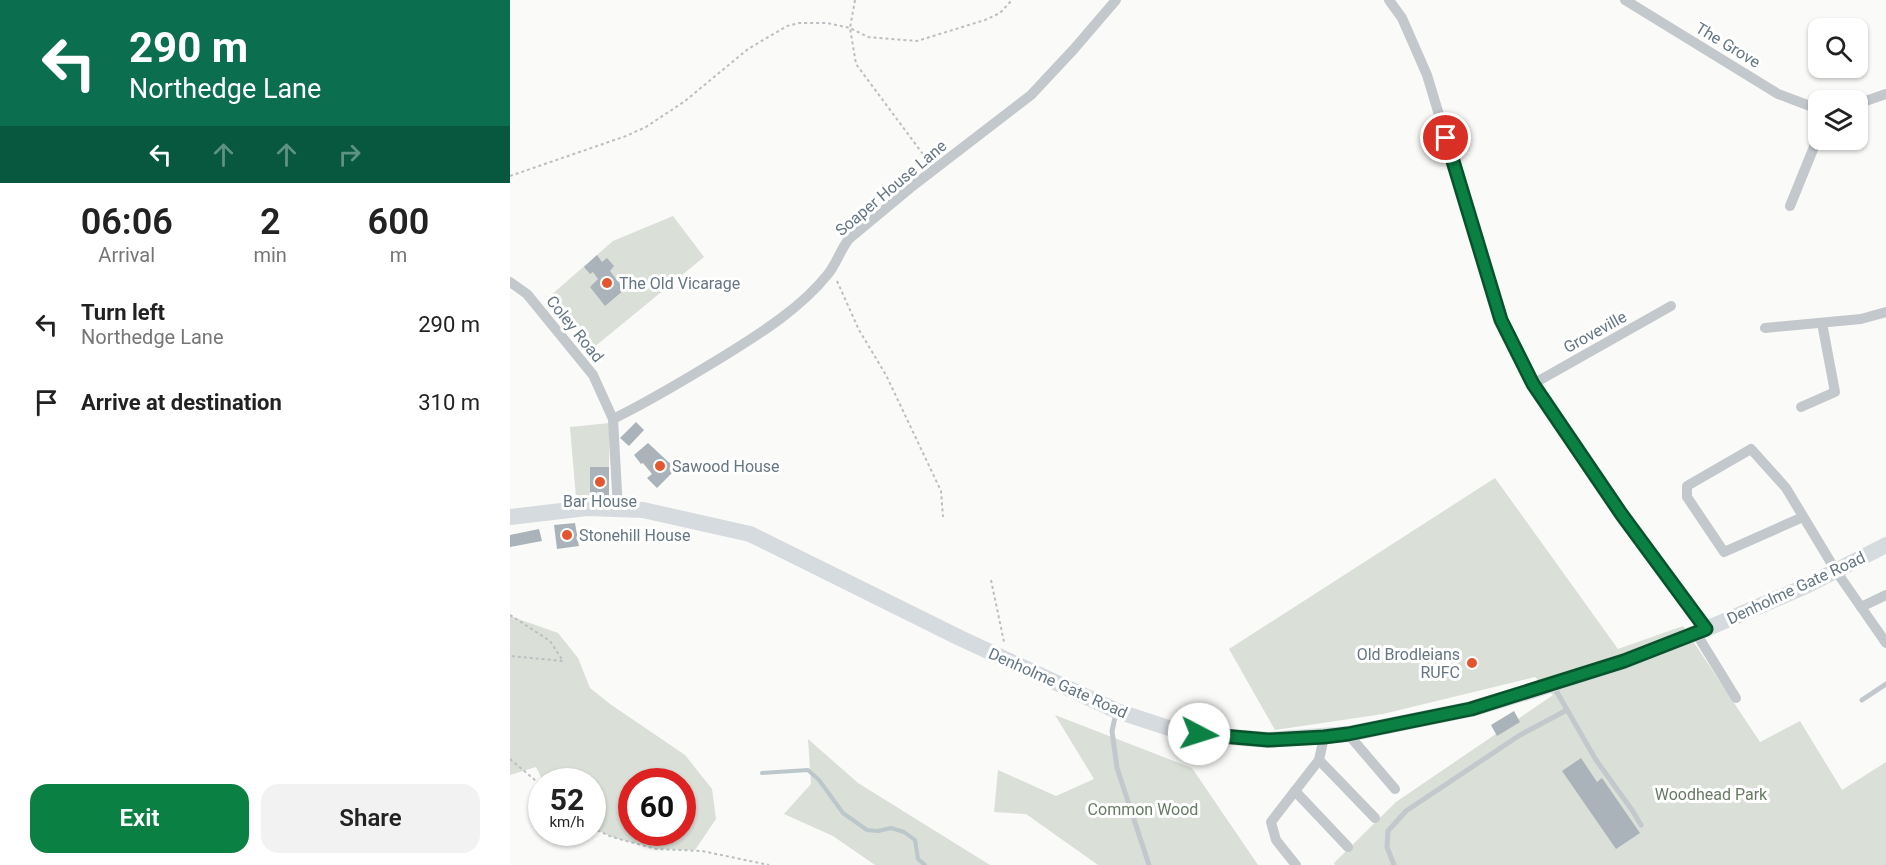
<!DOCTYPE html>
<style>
:root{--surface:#fff;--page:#f2f2f2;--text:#222;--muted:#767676;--accent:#0b8043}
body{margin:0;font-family:Roboto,sans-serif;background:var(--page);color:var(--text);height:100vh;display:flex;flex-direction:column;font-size:22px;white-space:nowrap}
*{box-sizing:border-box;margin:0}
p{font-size:20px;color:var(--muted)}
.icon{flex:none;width:33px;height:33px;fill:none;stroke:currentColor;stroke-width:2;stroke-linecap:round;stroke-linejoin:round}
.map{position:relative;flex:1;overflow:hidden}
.details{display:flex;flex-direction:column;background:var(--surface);width:510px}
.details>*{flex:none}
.top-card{background:#0b6e4f;color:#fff;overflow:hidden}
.controls{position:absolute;left:1298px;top:18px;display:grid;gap:12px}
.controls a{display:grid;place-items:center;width:60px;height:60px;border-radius:12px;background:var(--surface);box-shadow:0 2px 4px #0004;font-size:30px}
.speed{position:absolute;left:18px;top:768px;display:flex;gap:12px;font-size:30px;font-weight:700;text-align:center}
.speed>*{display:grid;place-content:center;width:78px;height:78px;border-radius:50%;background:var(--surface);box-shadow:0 2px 4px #0004;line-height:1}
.speed small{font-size:15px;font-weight:400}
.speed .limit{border:9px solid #d22;background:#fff;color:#111}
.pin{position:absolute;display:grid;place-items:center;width:51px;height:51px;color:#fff;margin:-26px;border:3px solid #fff;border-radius:50%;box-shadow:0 2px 6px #0007}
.me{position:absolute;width:66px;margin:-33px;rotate:95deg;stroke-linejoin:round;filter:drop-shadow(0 0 4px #0008)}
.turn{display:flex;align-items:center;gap:21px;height:126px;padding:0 30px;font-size:27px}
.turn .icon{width:78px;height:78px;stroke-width:2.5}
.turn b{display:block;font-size:42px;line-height:51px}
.lanes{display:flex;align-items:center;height:57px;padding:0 30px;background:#0003;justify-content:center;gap:30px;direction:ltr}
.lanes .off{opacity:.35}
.eta{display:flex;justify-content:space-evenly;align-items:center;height:102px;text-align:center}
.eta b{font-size:36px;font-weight:600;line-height:42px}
.button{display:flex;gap:12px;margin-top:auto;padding:12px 30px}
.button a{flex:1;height:69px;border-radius:18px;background:var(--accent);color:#fff;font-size:24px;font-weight:600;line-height:69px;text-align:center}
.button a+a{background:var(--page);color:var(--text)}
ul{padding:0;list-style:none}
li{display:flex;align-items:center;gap:18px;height:78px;padding:0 30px}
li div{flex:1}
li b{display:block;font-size:22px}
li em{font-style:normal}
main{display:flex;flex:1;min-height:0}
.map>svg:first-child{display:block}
</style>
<main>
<section class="details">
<div class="top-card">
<div class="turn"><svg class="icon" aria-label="left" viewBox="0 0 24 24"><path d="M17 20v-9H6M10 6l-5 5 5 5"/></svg><div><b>290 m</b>Northedge Lane</div></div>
<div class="lanes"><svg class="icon" aria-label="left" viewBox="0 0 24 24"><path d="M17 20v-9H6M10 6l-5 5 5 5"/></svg><svg class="icon off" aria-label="ahead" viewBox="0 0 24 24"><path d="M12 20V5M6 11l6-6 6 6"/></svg><svg class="icon off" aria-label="ahead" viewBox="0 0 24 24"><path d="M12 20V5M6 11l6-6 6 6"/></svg><svg class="icon off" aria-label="right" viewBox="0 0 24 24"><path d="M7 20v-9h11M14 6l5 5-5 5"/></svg></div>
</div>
<div class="eta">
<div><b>06:06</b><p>Arrival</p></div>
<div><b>2</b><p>min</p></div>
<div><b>600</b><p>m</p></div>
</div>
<ul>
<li><svg class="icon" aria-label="left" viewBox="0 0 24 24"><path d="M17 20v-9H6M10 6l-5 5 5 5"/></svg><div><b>Turn left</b><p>Northedge Lane</p></div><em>290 m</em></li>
<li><svg class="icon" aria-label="arrive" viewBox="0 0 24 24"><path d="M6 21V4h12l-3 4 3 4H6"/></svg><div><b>Arrive at destination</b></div><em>310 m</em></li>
</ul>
<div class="button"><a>Exit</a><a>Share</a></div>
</section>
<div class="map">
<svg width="1376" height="865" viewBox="0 0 1376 865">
<rect width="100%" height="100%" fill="#fafaf8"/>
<g fill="#dadfd7" fill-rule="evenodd">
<path d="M163,216L194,257L83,348L40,296L103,241Z"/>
<path d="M100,423L99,467H81L80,498H66L60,427Z"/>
<path d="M985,478L1108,649L1173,626L1250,742L1290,721L1332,790L1376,762V865H825L824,863L886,802L1043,695L1025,677L873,714L765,730L719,649Z"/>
<path d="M0,616L48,633L68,658L80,688L100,704L175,755L202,789L206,819L185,850L146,849L102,837L83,828L82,782L33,781L26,767L0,775ZM122,782H172V832H122Z"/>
<path d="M545,715L682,768L748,865H588L516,814L484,812L488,770L546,796L584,779Z"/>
<path d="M298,739L348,783L480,865H365L323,836L274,814L301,784Z"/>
</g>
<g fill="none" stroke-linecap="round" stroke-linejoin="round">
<path stroke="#bbc7cb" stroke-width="4" d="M252,773L298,770L309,780L333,813L357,830L368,831L381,828L394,832L405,840L408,859L415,865"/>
</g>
<g fill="#aab3b9">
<path d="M87,255L92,262L97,258L104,266L100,271L114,290L95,306L80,287L88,279L83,272L80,274L74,267Z"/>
<path d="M126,422L134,430L119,446L110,438Z"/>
<path d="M138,443L166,469L147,488L137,478L142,474L133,463L131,464L124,455Z"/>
<path d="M80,467H99V497L80,498Z"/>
<path d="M65,523L69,546L47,549L44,525Z"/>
<path d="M29,529L32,541L0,547V535Z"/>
<path d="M1004,711L1010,722L987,736L981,725Z"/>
<path d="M1071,758L1087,782L1092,778L1130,833L1106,849L1052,771Z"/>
</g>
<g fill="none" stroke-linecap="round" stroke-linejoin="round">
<g stroke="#bbbfc2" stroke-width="2" stroke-dasharray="3 3" stroke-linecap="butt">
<path d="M345,0L340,28L346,64L418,161"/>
<path d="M0,176L116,136L136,127L175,101L238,49L277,26L289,23H317L340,28L358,37L407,41L475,20L490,13L502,0"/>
<path d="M327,281L349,330L376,375L431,491L433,517"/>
<path d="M481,580L494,642"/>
<path d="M0,615L40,641L53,661L0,656"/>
<path d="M0,759L32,786"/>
<path d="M82,828L102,837L146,849L192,851L259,865"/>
</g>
<g stroke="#c3c8cc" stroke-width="5">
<path d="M1044,687L1086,760L1122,810L1131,825"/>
<path d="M1352,700L1376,684"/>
<path d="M606,713L602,731L607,768L639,865"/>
<path d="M884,865L877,847L878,831L896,811L1010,735L1057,710"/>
</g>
<g stroke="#c3c8cc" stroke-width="10">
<path d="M879,0L892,18L917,75L991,320L1023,384L1112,515L1196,629"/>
<path d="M1115,0L1268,94L1308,109"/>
<path d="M1347,104L1376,94"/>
<path d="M1280,206L1308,137"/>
<path d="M0,282L17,294L83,375L103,419L108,510"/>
<path d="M1255,328L1351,319L1376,312"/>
<path d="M1023,384L1161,306"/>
<path d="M1291,407L1325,392L1312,323"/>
<path d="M103,419C142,400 178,378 214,356C251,333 291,308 318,274C327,263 330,250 339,239L404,185L521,95L564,49L606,0"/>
<path d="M1293,517L1214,552L1177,497V486L1241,449L1276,488L1326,571L1376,643"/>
<path d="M1351,607L1376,595"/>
<path d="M1186,633L1226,698"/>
<path d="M838,734L885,789"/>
<path d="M814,737L809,760L865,818"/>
<path d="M785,791L838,847"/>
<path d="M786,865L766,840L761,822L809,760"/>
</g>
<path stroke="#d6dbdf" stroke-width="16" d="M0,517L77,508L133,510L240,534L450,638L607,711L674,733L758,740L838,734L961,709L1021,691L1115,661L1196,629L1294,587L1376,545"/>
</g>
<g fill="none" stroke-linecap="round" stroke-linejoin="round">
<defs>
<path id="route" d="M689,734L758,740L814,737L838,734L961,709L1114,661L1196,629L1112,515L1023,384L991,320L936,138"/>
</defs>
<use href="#route" stroke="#07532c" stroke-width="15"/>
<use href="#route" stroke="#0b8043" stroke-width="10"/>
</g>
<g fill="#e4572e" stroke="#fff" stroke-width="2">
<circle cx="97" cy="283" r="6"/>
<circle cx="150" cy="466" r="6"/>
<circle cx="90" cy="482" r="6"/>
<circle cx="57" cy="535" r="6"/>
<circle cx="962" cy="663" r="6"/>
</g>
<g text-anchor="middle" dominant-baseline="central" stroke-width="6" stroke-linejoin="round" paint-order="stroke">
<g font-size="16" fill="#657683" stroke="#fff">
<text transform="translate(1218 45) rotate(31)">The Grove</text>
<text transform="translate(381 188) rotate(-40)">Soaper House Lane</text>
<text transform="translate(65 329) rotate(51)">Coley Road</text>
<text transform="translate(1085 332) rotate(-29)">Groveville</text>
<text transform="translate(1286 588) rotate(-25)">Denholme Gate Road</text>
<text transform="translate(548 683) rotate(24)">Denholme Gate Road</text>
</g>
<g font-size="16" fill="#657683" stroke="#fff" text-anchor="start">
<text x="109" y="283">The Old Vicarage</text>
<text x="162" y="466">Sawood House</text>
<text x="90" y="501" text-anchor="middle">Bar House</text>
<text x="69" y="535">Stonehill House</text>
<text x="950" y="654" text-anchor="end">Old Brodleians<tspan x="950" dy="18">RUFC</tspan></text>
</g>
<g font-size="16" fill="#687a64" stroke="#fff">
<text x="1201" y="794">Woodhead Park</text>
<text x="633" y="809">Common Wood</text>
</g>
</g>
</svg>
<div class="controls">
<a><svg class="icon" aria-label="search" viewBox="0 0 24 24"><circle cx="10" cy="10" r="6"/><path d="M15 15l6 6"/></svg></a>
<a><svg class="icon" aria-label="layers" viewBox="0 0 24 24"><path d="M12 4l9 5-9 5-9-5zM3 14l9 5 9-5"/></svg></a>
</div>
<div class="speed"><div>52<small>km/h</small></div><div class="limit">60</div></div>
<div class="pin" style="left:936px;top:138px;background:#d93025"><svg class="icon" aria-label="arrive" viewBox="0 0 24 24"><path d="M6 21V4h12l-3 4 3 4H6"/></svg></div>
<svg class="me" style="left:689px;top:734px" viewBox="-20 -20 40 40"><circle r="19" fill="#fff"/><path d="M0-13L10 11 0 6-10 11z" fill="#0b8043"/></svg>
</div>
</main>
